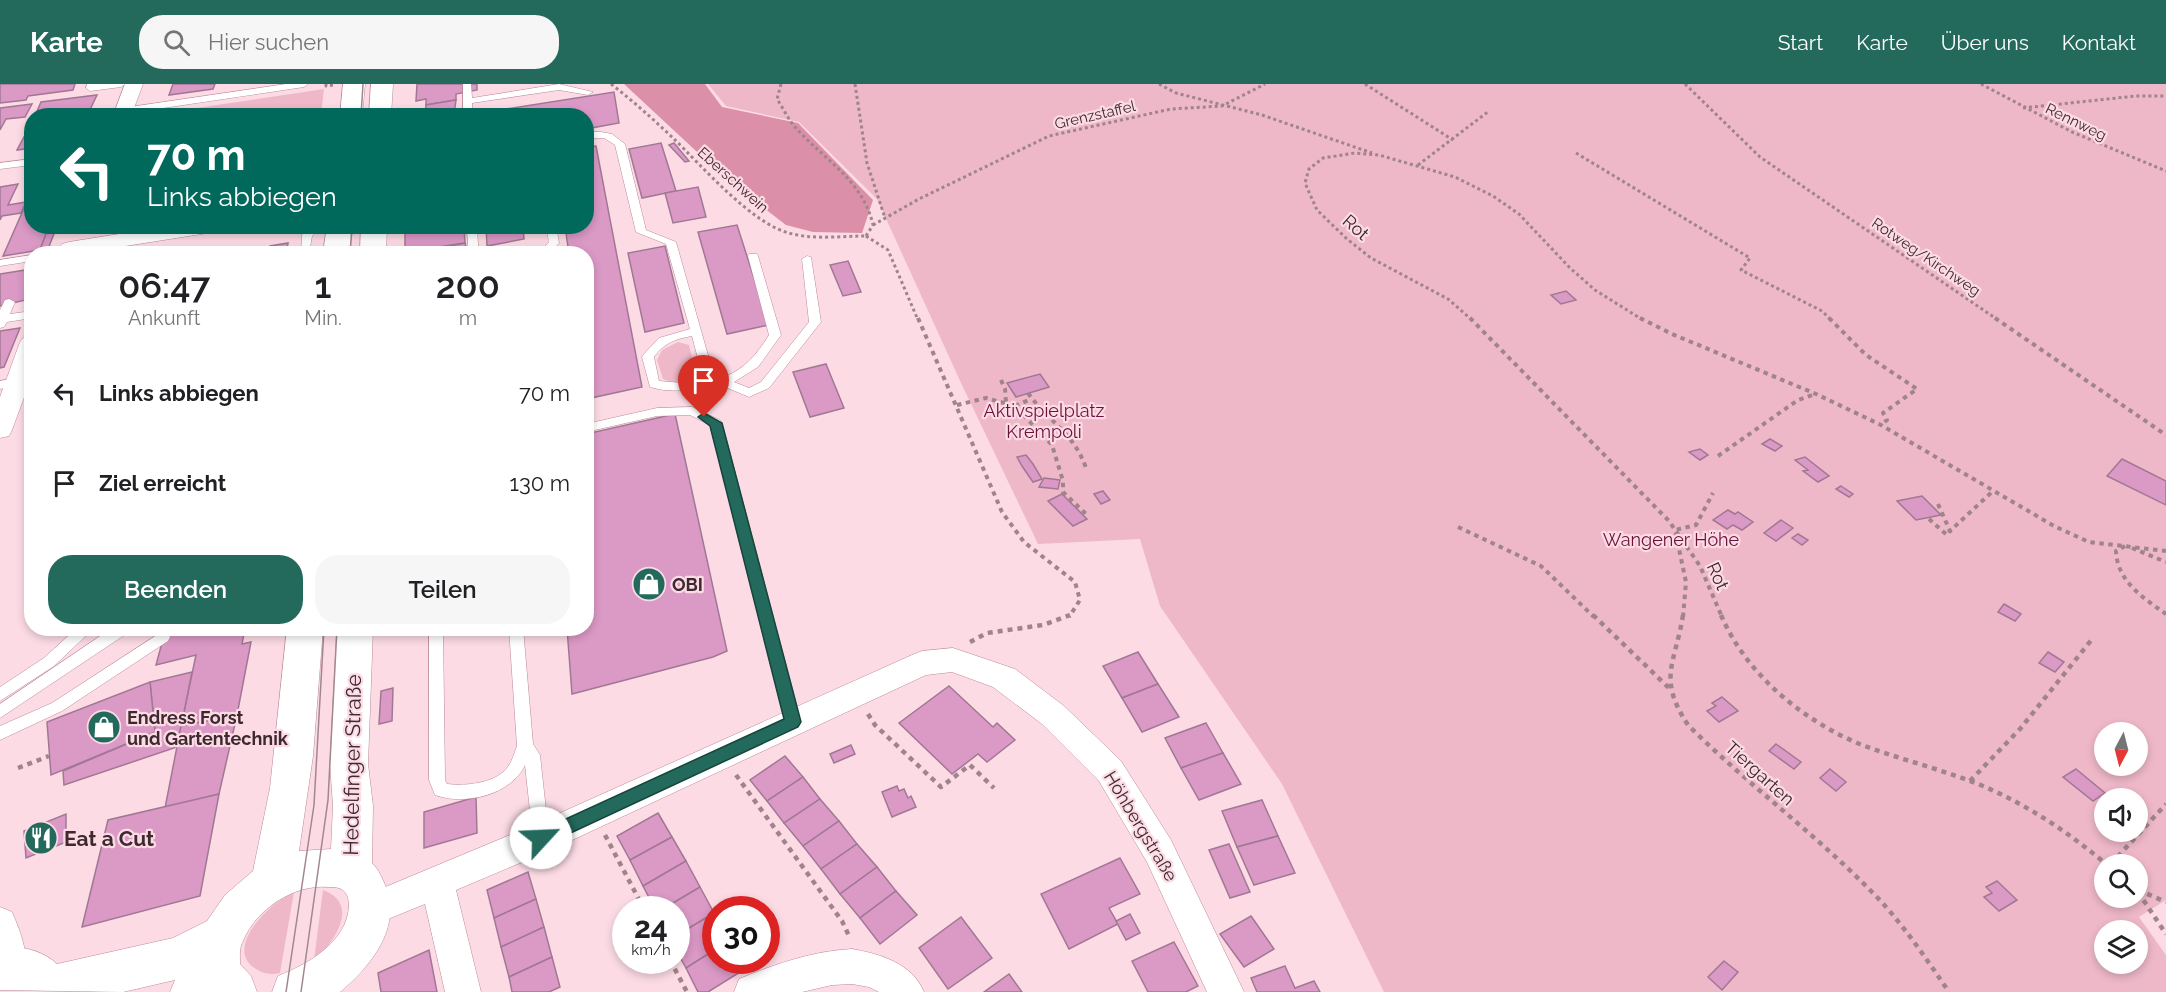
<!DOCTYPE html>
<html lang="de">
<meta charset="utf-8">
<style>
:root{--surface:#fff;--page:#f6f6f6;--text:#202124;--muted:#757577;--accent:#23695c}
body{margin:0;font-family:Raleway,sans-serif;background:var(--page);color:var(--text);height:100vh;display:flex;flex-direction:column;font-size:22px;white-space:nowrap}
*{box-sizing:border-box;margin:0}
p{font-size:20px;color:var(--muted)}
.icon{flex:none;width:33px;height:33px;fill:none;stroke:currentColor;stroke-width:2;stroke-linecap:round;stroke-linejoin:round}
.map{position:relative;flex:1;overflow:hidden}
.drawer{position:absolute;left:24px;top:162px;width:570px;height:390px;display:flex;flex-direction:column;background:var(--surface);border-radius:24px;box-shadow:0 3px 9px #0003}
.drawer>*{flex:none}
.hud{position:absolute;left:24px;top:24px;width:570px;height:126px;border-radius:24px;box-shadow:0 3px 9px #0003;background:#00695c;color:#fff;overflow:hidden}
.needle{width:39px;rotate:187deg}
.controls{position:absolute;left:2094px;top:638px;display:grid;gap:12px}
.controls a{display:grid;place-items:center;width:54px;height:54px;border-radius:50%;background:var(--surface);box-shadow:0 3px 9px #0003;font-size:30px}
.speed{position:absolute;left:612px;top:812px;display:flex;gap:12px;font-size:30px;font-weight:700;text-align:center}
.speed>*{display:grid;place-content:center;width:78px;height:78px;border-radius:50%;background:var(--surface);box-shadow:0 3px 9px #0003;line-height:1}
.speed small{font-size:15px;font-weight:400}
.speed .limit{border:9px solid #d22;background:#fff;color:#111}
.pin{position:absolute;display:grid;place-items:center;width:51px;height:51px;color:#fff;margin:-62px -26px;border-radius:50% 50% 50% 0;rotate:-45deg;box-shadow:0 0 6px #0007}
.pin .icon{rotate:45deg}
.me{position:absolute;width:66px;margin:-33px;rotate:65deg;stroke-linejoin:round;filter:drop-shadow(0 0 4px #0008)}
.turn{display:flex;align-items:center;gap:21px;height:126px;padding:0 24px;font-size:27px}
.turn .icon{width:78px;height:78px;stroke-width:2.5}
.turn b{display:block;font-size:42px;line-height:51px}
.eta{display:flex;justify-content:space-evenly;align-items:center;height:102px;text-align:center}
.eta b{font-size:36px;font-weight:600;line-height:42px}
.primary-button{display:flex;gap:12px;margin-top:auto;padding:12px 24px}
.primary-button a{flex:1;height:69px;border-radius:24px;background:var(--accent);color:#fff;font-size:24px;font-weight:600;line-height:69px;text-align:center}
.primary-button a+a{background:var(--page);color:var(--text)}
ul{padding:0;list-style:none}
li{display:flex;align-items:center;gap:18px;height:90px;padding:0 24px}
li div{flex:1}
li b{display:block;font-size:22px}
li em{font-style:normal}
header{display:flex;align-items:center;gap:36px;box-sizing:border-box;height:84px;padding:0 30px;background:var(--accent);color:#fff}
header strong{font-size:28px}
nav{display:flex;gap:33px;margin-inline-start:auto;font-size:21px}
.search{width:420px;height:54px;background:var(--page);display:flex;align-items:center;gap:15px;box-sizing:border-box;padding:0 21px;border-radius:24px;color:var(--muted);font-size:22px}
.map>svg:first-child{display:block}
</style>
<header>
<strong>Karte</strong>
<div class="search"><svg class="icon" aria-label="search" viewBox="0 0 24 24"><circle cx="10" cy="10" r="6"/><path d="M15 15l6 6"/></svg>Hier suchen</div>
<nav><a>Start</a><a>Karte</a><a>Über uns</a><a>Kontakt</a></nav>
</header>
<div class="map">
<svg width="2166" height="908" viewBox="0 0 2166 908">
<rect width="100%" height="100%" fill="#fcdbe5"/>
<g fill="#eeb8c8" fill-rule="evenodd">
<path d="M708,0H2166V816L2139,833L2166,871V908H1384L1282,700L1160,522L1140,455L1038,460L962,301L877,115L799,38L726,22ZM2104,648H2138V681H2104ZM2104,714H2138V747H2104ZM2104,780H2138V813H2104ZM2104,846H2138V879H2104Z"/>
<path d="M324,5L321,31H162L163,29Z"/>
<path d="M678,258L689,261L695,286C688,298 675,301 663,295L657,276L662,266Z"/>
<path d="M323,806C361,820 334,859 314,876Z"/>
<path d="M294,808L280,889C270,891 262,890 253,883C225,861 272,817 294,808Z"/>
</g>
<path fill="#db8fa8" d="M624,0H705L722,23L798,39L873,116L862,149L813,148L786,141L724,93Z"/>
<g fill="#db99c6" stroke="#a17894" stroke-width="1.5">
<path d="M0,0H75L73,6L28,12L26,16L0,19Z"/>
<path d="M173,0H215L213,5L169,11Z"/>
<path d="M417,0H477V6L456,10V16L426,21V15L416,17Z"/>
<path d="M614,8L619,39L586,45V32H488L487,28Z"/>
<path d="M97,11L87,32H35L41,18Z"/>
<path d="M456,16L454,31L460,30V32H425L426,21Z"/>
<path d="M32,20L25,33L6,35L0,46V24Z"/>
<path d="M32,38V64L17,66Z"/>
<path d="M661,59L676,107L642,114L629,65Z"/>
<path d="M674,59L689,77L685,78L669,61Z"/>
<path d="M596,62L642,303L591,314L586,294V170H569L565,142H586V63Z"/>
<path d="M18,100L8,121L26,118L21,129L2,132L0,136V103Z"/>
<path d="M698,103L706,133L673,139L665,109Z"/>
<path d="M32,106V142H49L40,166L3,172Z"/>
<path d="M737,141L769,241L727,250L698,148Z"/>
<path d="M49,142H57L48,165L40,166Z"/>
<path d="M405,142H464L465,159L405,168Z"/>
<path d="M486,142H523L524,155L487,162Z"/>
<path d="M288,159L286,170H268L270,162Z"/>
<path d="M465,159L468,170H444V163Z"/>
<path d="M665,162L684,239L645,248L628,169Z"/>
<path d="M848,177L861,208L843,212L830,181Z"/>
<path d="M32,185L30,215L0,222V190Z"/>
<path d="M1566,207L1576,216L1561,220L1551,211Z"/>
<path d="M20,244L4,283L0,284V247Z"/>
<path d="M826,280L844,324L810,333L793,288Z"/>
<path d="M1040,290L1049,303L1016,313L1007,299Z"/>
<path d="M586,295L592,324L586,325Z"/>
<path d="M675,330L727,567L713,573L572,610L567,544H586V350Z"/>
<path d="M1770,355L1782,362L1775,367L1762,360Z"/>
<path d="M1700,365L1708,371L1700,376L1689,368Z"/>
<path d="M1026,371L1033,380L1042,395L1033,398L1022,382L1017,373Z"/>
<path d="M1805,373L1829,392L1818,398L1803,387L1808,386L1795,376Z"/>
<path d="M2122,375L2166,397V421L2107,392Z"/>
<path d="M1044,394L1060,396L1058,405L1039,403Z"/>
<path d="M1841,402L1853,410L1849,413L1836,405Z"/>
<path d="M1103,407L1110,416L1101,420L1094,410Z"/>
<path d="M1062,410L1087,435L1073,442L1048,417Z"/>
<path d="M1922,412L1941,431L1916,436L1897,417Z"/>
<path d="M1728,426L1735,430L1738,428L1753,438L1742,446L1733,441L1727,445L1713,436Z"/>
<path d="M1781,436L1793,444L1776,457L1764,449Z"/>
<path d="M1798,450L1808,456L1802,461L1792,454Z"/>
<path d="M2004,520L2021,530L2015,537L1998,528Z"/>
<path d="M166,544H245L242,560L251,558L237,631L181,642L196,571L156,581Z"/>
<path d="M1138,568L1158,600L1122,614L1103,582Z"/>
<path d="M2048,568L2064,578L2055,588L2039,579Z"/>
<path d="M192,588L177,663L64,701L63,687L155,648L150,598Z"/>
<path d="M150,598L155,648L51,691L47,638Z"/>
<path d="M1158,600L1179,633L1142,648L1122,614Z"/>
<path d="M949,602L993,643L997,639L1015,656L987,678L978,670L952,690L899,639Z"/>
<path d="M393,604L392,637L379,640L381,607Z"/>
<path d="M1722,613L1738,627L1719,638L1707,627L1716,622L1712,619Z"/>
<path d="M237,631L219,710L165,724L181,642Z"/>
<path d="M1206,639L1223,669L1181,684L1165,654Z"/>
<path d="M1776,660L1801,678L1794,685L1769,667Z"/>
<path d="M851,661L855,670L834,679L830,670Z"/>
<path d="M1223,669L1241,700L1199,716L1181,684Z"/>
<path d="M785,672L803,693L767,717L750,696Z"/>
<path d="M1830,685L1846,698L1836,707L1820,694Z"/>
<path d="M2076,685L2105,709L2093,717L2063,693Z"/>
<path d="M803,693L820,715L784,739L767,717Z"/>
<path d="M897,702L899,707L904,705L908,714L911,712L916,723L892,733L882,708Z"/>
<path d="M219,710L200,812L82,843L108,736Z"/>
<path d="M476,713L477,749L424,764V728Z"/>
<path d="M820,715L839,737L803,762L784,739Z"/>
<path d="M1262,716L1278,752L1237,763L1222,727Z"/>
<path d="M658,729L672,753L630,776L617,752Z"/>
<path d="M66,730V758L26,774L24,747Z"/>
<path d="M839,737L857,760L821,785L803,762Z"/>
<path d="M1278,752L1295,789L1254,801L1237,763Z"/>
<path d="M672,753L686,777L643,802L630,776Z"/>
<path d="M857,760L877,783L840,810L821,785Z"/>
<path d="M1229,760L1250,808L1230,814L1209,766Z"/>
<path d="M1120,774L1140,810L1109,824L1118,840L1069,865L1041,810Z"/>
<path d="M686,777L700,803L663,825H655L643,802Z"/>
<path d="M877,783L896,807L860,834L840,810Z"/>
<path d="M528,788L536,815L494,834L487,806Z"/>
<path d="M1997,797L2017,816L1999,827L1984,813L1992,809L1986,803Z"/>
<path d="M700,803L714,829L676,852V825H663Z"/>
<path d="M896,807L917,831L880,860L860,834Z"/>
<path d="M536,815L544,843L501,863L494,834Z"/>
<path d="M714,829L716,865L686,884L676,866V852Z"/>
<path d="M1130,830L1140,849L1126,856L1116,837Z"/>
<path d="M1251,832L1274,865L1244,883L1220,850Z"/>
<path d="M961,833L992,874L948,905L919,864Z"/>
<path d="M544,843L552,873L509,893L501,863Z"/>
<path d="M1174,858L1198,902L1186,908H1148L1132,877Z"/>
<path d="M716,865V876H740L745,885L708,908H698L686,884Z"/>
<path d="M429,866L437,908H381L378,889Z"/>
<path d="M552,873L560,903L549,908H512L509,893Z"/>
<path d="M1724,877L1738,888L1722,906L1708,893Z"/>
<path d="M1285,882L1295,904L1314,897L1320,908H1257L1251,894Z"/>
<path d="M1009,890L1022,908H984Z"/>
</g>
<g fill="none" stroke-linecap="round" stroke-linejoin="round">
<defs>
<g id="lane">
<path d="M87,0H125L121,3L90,7L86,4Z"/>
<path d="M286,0H308L304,3L123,30L118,27L123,24Z"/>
<path d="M463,0H471L472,14L559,0L593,8L588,11L559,6L472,19L473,32H463Z"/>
<path d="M586,48H601L612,50L625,60L646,146L676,158L713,289L724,293C745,285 757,270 769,251L748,172L749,170H757L758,172L781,251L758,283L734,298L749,304L761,298L809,238L802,175L807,172L811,173L821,238L769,304L749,313L709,296C690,308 671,309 650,303L642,273L644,270L659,254L690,245L666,160L636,148L615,61L604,54H586ZM692,252L702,290L682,299L659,297L654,273C664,259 675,255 692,252Z"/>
<path d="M32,75V81L0,85V79Z"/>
<path d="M311,142H323L312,152L309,170H301L302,151Z"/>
<path d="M467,142H477L478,161L482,170H471L468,161Z"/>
<path d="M546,142H556L559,159L552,167L528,170L544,163L549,158Z"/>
<path d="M67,165L71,166V170H52Z"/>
<path d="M32,171V177L0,182V176Z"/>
<path d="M9,215L15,218L10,230L32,227V234L7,238L4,243L0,244V226L5,216Z"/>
<path d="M16,294L22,298L20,301L0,305V297Z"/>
<path d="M692,323L720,336L722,339L801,638L798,643L793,644L788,643L785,638L710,341L690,331L657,332L586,348V340L657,324Z"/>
<path d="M77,544H94L54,582L0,617V603L44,574Z"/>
<path d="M112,544H131L129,548L0,634V620Z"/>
<path d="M429,544H443L445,696L447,700C465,702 494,700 507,684C512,678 514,670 517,662L509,544H523L533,660L540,671L549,754L547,759L541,762L535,759L533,754L525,681C511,711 465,722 435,711L429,696Z"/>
<path d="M163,547L168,549L170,553L168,557L62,627L0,656V642L52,619Z"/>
</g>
<g id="street">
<path d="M125,0H143L131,32H113Z"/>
<path d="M169,142H224L221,146L214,148L75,170L62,168L58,164L62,160L69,158Z"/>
<path d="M32,251V292L12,346L9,352L0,354V313L20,258L24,253Z"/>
<path d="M953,564L1015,585L1064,622L1121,677L1171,756L1244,908H1207L1147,778L1099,697L1042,640L993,603L952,588L926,591L553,765L456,806L481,908H445L425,820L371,842L359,838L354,826L359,814L529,743L912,571L922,567Z"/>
<path d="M0,823L12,828C21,849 31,874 22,895L9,900L0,897Z"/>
<path d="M852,865C880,870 912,879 924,908H879L869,903L852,900L832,901L802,908H734L739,895C776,880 812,867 852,865Z"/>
</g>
<g id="secondary">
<path d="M343,0H365L362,32H340Z"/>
<path d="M371,0H393L391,32H369Z"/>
<path d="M327,142H353L349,170H323Z"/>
<path d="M361,142H387L386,170H360Z"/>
<path d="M287,544H323L313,672L299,767L331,765L333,722L330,680L337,544H373L368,680L373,722L372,779C379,786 382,794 386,803C402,844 370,883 340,908H272L278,892C309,880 348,857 349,821C349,815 347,808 341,805C338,803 332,803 328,803C294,800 256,825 243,857C239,864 240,872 240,880L251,892L257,908H170L175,896L123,908L0,906V864C20,861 42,866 57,880L173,854L207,837L225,811L253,787L270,704Z"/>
</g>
</defs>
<use href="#lane" stroke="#bc8a9a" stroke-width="1"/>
<use href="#street" stroke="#bc8a9a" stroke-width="1"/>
<use href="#secondary" stroke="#bc8a9a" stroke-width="1"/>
<g stroke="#9f848c" stroke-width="3" stroke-dasharray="3 3" stroke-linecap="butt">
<path d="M326,0V2L334,1"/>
<path d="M611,0C633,17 653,35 673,54C701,81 752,140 789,149C813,156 841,152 866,152"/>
<path d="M781,0L777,15C783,24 788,35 795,43C823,75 863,96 873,141L866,152"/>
<path d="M855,0L867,79L885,134"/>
<path d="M1159,0L1176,9L1262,31L1372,69"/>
<path d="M1365,0L1453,56"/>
<path d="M1685,0L1760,73L1998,236"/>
<path d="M1981,0L2072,48L2166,87"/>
<path d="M2023,24L2136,12H2166"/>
<path d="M1576,69L1750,174L1741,186L1822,227L1831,236"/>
<path d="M1418,81L1489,27"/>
<path d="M873,141L919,115L1049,52L1171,25L1222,22L1265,0"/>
<path d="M866,152L888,166L918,236"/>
<path d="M1472,236L1448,215L1371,174L1347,155L1317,126L1305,99L1309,85L1323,74L1355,69L1379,71L1455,93L1493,112L1519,130L1570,184L1595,206L1643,236"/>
</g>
<g stroke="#9f848c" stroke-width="4" stroke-dasharray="4.5 4.5" stroke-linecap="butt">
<path d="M918,234L1002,428L1024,458L1075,498L1080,516L1069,533"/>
<path d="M1470,234L1669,437L1700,482L1722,533"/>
<path d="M1640,234L1672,250L1816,310L1881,341L2054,442L2089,458L2166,467"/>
<path d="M1829,234L1866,271L1917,305L1883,329L1887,336L1881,341"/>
<path d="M1995,234L2166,351"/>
<path d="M1001,296L1005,305L1006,318"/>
<path d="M1028,309C1048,337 1074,349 1086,384"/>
<path d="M957,321L986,314L1015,322L1052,361L1063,397V408L1086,430"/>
<path d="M1015,322L1031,315"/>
<path d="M1718,372L1798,316L1815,310"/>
<path d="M1938,420L1950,447L1994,406"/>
<path d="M1929,435L1947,451L1950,447"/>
<path d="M1458,443L1541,482L1594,533"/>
<path d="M2125,462L2116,467C2117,497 2143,514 2166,530"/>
<path d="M2132,464L2166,478"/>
<path d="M1683,533L1686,498L1675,446L1696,441L1713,409"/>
</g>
<g stroke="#9f848c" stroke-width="4.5" stroke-dasharray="5 5" stroke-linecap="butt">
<path d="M1593,531L1669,604"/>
<path d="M1683,531C1675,581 1657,594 1688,641C1746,699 1813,748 1871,807C1901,837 1925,873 1949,908"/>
<path d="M1721,531C1746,590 1803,637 1862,661C1902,676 1944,686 1983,702C2029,722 2068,748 2106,780"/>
<path d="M970,558L987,549L1043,541L1070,531"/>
<path d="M868,630L875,641L941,703L970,681L994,704"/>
<path d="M18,684L49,672"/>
<path d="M736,691L842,837L850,854"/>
<path d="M1970,697L2020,645L2093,554"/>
<path d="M605,751L644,825"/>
<path d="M2111,780L2166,720"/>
<path d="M2138,806L2166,818"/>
<path d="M2138,808L2166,850"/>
<path d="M670,876L687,908"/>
</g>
<use href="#lane" fill="#fff" fill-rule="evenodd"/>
<use href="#street" fill="#fff" fill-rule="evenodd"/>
<use href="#secondary" fill="#fff" fill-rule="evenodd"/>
<g stroke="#a28790" stroke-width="1.5">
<path d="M361,32L363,0"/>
<path d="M350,170L352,142"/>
<path d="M286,908L314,721L324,544"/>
<path d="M301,908L328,716L337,544"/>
</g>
</g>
<path fill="#23695c" stroke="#17443c" stroke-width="1.5" d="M704,329L722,339L801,638L798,643L547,760L541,762L535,760L533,754L535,749L784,635L710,342L698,333Z"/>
<defs>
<symbol id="shop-disc" viewBox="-11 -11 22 22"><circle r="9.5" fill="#23695c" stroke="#fcdbe5"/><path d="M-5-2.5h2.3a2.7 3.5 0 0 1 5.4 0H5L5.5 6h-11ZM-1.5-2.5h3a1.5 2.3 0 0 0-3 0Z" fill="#fff"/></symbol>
<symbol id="restaurant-disc" viewBox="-11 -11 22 22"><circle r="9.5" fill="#23695c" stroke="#fcdbe5"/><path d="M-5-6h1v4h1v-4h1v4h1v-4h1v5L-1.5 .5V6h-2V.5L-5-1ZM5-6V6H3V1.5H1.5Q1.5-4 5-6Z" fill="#fff"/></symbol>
</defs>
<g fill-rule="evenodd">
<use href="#shop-disc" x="630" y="481" width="38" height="38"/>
<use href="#shop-disc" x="85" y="624" width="38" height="38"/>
<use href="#restaurant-disc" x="22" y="735" width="38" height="38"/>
</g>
<g text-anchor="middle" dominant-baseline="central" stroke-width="4.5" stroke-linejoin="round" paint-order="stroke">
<g font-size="15" fill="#3d292f" stroke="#fcdbe5">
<text transform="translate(1095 31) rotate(-13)">Grenzstaffel</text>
<text transform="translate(2076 38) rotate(26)">Rennweg</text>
<text transform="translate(733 96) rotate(42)">Eberschwein</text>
<text transform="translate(1926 173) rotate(34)">Rotweg/Kirchweg</text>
</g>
<g font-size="18" fill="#3d292f" stroke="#fcdbe5">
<text transform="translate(1356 143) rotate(41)">Rot</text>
<text transform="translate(1718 492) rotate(65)">Rot</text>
<text transform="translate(1760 689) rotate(42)">Tiergarten</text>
<text transform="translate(1141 742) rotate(59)">Höhbergstraße</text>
</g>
<g font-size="18" fill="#6b123a" stroke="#fcdbe5">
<text x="1044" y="326">Aktivspielplatz<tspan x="1044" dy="21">Krempoli</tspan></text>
<text x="1671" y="455">Wangener Höhe</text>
</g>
<g font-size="18" font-weight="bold" fill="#3d292f" stroke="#fcdbe5" text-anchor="start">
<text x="672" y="500">OBI</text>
<text x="127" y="633">Endress Forst<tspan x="127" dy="21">und Gartentechnik</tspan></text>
</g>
<g font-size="21" fill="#3d292f" stroke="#fcdbe5">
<text transform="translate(352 681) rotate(-89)">Hedelfinger Straße</text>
</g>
<g font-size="21" font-weight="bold" fill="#3d292f" stroke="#fcdbe5" text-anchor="start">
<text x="64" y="754">Eat a Cut</text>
</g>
</g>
</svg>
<div class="controls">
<a><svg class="needle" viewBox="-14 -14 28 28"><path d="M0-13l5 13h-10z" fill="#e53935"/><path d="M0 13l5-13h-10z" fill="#757577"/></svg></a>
<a><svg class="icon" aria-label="sound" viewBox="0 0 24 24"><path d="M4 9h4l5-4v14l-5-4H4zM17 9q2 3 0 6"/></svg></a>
<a><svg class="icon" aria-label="search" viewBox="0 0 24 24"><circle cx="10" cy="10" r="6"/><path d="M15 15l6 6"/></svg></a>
<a><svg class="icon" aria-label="layers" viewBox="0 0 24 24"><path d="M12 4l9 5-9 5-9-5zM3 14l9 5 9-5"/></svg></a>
</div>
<div class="speed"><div>24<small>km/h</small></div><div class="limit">30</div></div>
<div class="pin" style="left:704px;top:333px;background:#d93025"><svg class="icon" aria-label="arrive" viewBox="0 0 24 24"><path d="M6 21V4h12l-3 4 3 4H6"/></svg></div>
<svg class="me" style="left:541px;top:754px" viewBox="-20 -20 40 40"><circle r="19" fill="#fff"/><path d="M0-13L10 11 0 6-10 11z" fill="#23695c"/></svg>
<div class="hud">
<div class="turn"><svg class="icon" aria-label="left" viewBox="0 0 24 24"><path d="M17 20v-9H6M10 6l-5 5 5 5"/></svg><div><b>70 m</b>Links abbiegen</div></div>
</div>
<section class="drawer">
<div class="eta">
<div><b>06:47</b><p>Ankunft</p></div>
<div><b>1</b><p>Min.</p></div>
<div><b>200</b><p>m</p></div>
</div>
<ul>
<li><svg class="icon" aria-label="left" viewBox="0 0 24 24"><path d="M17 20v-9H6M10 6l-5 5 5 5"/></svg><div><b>Links abbiegen</b></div><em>70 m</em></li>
<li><svg class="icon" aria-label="arrive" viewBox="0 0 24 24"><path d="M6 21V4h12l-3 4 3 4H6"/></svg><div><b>Ziel erreicht</b></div><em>130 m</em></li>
</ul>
<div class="primary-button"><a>Beenden</a><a>Teilen</a></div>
</section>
</div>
